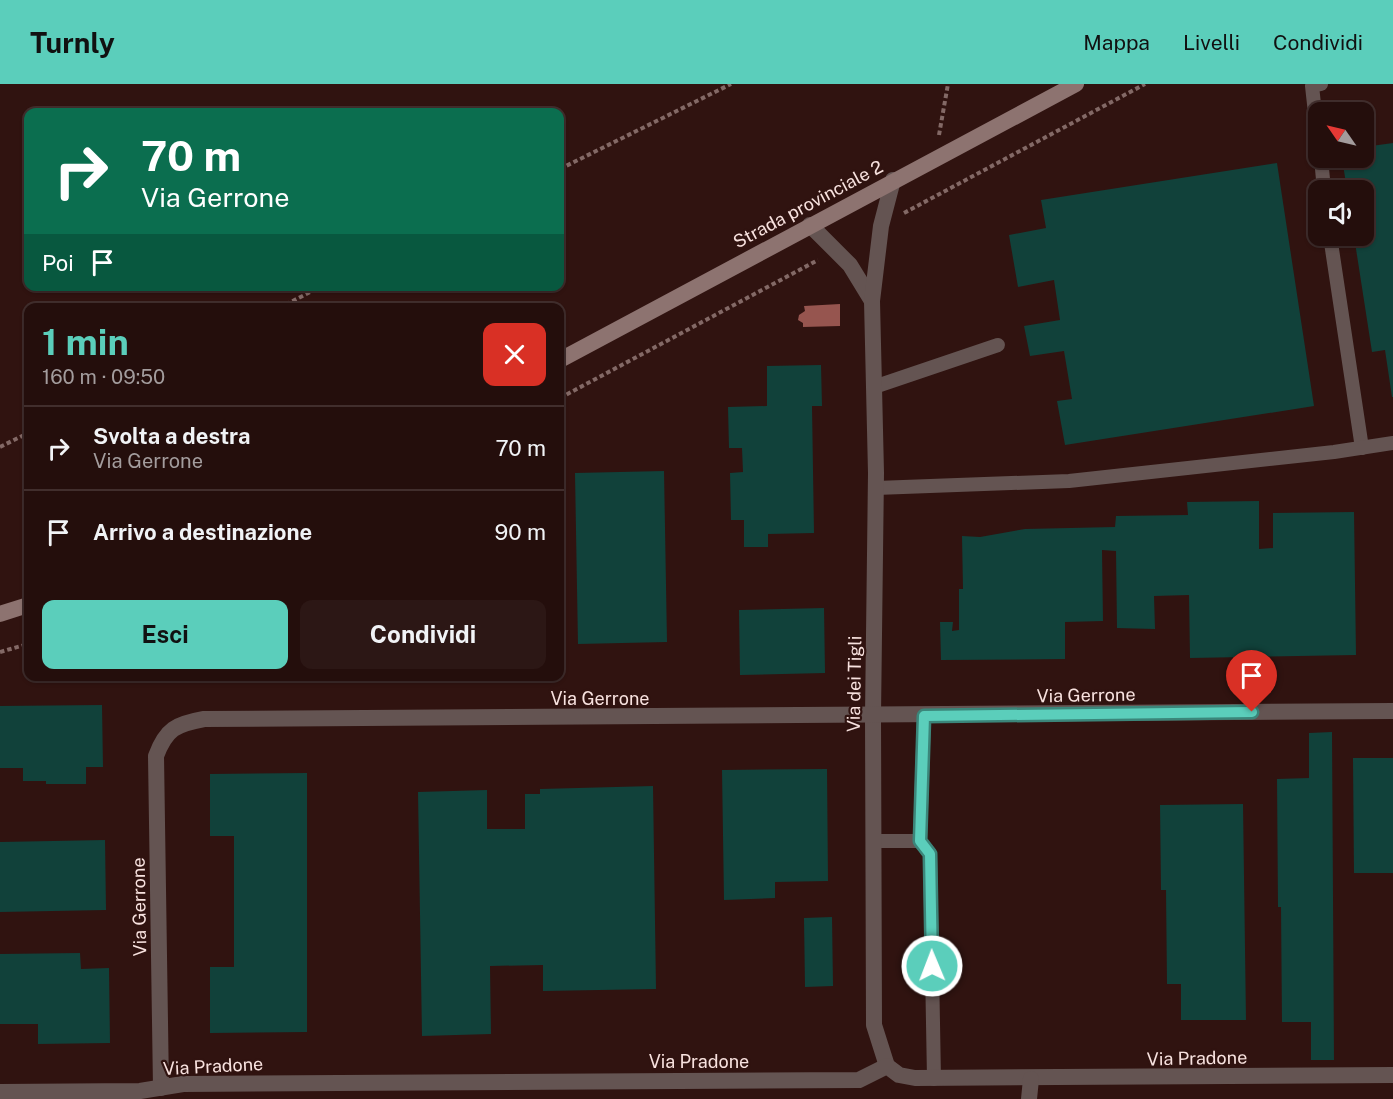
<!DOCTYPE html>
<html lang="it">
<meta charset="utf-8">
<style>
:root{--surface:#240e0c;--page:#2c1715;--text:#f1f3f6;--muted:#a39c9d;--line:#412e2d;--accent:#5bcebb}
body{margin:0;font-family:"Public Sans",sans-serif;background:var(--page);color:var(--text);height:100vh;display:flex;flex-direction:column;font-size:22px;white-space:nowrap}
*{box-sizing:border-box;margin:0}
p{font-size:20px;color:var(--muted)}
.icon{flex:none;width:33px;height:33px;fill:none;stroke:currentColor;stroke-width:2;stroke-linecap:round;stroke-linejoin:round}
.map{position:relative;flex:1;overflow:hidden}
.drawer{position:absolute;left:24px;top:219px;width:540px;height:378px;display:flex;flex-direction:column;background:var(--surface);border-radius:12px;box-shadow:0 2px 4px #0004,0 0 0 2px var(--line)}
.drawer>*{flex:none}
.hud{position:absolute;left:24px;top:24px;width:540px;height:183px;border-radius:12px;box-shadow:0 2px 4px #0004,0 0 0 2px var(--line);background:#0b6e4f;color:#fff;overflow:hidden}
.needle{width:39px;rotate:304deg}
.buttons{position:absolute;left:1308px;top:18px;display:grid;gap:12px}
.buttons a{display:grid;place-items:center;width:66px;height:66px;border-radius:12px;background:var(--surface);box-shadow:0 2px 4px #0004,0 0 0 2px var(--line);font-size:30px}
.pin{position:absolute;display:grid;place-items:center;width:51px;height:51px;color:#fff;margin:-62px -26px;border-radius:50% 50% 50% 0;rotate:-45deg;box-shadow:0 0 6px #0007}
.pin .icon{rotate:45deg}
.me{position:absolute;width:66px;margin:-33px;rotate:359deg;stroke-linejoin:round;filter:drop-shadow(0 0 4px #0008)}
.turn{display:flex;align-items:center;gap:21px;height:126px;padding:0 18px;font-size:27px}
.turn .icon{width:78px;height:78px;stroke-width:2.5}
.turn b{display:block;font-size:42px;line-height:51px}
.then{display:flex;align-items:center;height:57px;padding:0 18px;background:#0003;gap:12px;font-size:22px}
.round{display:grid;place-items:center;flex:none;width:63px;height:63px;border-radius:12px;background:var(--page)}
.overview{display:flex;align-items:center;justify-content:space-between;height:102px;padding:0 18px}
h1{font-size:36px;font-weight:700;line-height:45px;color:var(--accent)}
.primary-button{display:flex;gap:12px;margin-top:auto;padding:12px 18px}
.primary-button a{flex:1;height:69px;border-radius:12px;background:var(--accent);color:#111;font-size:24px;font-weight:700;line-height:69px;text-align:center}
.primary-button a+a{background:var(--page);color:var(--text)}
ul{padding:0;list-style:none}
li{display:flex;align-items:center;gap:18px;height:84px;padding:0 18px;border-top:2px solid var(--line)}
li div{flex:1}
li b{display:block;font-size:22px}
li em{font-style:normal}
header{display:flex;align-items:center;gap:36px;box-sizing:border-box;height:84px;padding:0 30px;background:var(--accent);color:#111}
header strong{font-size:28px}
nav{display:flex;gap:33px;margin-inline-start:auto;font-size:21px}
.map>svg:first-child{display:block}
</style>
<header>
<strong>Turnly</strong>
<nav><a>Mappa</a><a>Livelli</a><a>Condividi</a></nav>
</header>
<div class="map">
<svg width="1393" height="1015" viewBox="0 0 1393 1015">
<rect width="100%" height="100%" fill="#301310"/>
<path fill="#96554f" d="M840,220V242L803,243V239L798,236L799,231L805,227L804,222Z"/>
<g fill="#11413a">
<path d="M1393,59V313H1392L1385,266L1372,268L1354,152H1364V106H1347L1342,74H1364V63Z"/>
<path d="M1277,79L1314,322L1065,361L1057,317L1072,315L1064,267L1030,272L1024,242L1060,236L1054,196L1018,203L1009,151L1046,144L1041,116Z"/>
<path d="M821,281L822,322H812L814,449L768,450V463H744V436H731L730,389L743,388L742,364H729L728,323L767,322V282Z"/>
<path d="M664,387L667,558L578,560L575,389Z"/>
<path d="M1259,417V465L1273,464V429L1354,428L1356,571L1190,574L1189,511L1154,512L1155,545L1117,544L1116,467L1102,466L1103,537L1065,538V575L941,576L940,538H953L952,547L959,546V505H963L962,452L980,453L1025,445L1115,443L1116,432L1188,431L1187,418Z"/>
<path d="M824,524L825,589L740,591L739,526Z"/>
<path d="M102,621L103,683H86V700H46V697H23V684H0V622Z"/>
<path d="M1332,648L1334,976H1311V938H1282L1281,823H1278L1277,695L1309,694V649Z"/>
<path d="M1353,674H1393V789H1354Z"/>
<path d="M827,685L828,797L775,798V814L724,816L722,686Z"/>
<path d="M307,689V948L210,949V883H234V752H210V690Z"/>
<path d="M653,702L656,905L543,907V881L490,882L491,950L422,952L418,708L487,706V745H525V710H540V705Z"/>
<path d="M1243,720L1246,936H1181V900H1167L1166,806H1161L1160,721Z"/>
<path d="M105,756L106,826L0,828V758Z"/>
<path d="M832,833L833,902L805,903L804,834Z"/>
<path d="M80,869L81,885L109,884L110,959L38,960V940H0V870Z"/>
</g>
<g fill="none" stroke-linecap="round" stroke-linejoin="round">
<g stroke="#836966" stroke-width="4" stroke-dasharray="4.5 3" stroke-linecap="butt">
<path d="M939,51L948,0"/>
<path d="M560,85L731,0"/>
<path d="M904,129L1145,0"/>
<path d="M279,224L322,202"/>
<path d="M560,314L818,176"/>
<path d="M0,363L28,349"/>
<path d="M0,568L28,560"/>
</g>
<g stroke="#645452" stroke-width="14">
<path d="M1318,56L1312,2L1321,0"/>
<path d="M1321,74L1324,106"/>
<path d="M1330,152L1362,364"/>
<path d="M874,303L998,261"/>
<path d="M876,404L1069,397L1334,368L1393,359"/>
<path d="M924,632L920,757L930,770L934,995"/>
<path d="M873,757H920"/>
</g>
<g stroke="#645452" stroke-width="16">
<path d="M810,141L850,181L872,217"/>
<path d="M887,982L874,941L873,632L876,389L872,217L881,142L893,96"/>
<path d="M161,1004L156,672C166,645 176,640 204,635L1393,627"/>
<path d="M0,1008L140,1007L183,1000L859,996L887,982L899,991L915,994L1393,991"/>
<path d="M1029,1015L1031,995"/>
</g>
<g stroke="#8d7370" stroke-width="16">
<path d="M560,276L1076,0"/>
<path d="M0,530L28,521"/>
</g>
</g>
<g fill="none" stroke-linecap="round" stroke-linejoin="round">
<defs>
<path id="route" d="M932,882L930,770L920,757L924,632L1252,628"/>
</defs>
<use href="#route" stroke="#3b867a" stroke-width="15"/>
<use href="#route" stroke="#5bcebb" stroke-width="10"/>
</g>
<g text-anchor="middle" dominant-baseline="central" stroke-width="4.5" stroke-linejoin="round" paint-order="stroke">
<g font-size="18" fill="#f8e2df" stroke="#301310">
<text transform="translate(808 120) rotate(-28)">Strada provinciale 2</text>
<text transform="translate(854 600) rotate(-89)">Via dei Tigli</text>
<text transform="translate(1086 611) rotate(-1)">Via Gerrone</text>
<text x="600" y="614">Via Gerrone</text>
<text transform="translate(139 823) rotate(-91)">Via Gerrone</text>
<text transform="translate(1197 974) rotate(-1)">Via Pradone</text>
<text x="699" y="977">Via Pradone</text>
<text transform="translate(213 982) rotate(-3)">Via Pradone</text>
</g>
</g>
</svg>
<div class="buttons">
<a><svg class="needle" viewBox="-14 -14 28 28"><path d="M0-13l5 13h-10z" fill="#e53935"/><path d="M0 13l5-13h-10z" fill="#a39c9d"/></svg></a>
<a><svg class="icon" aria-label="sound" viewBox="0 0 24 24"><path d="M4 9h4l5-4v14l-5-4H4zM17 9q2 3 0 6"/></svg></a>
</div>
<div class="pin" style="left:1252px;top:628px;background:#d93025"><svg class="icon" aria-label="arrive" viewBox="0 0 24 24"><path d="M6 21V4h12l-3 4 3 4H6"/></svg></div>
<svg class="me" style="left:932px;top:882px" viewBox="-20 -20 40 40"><circle r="17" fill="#5bcebb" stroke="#fff" stroke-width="3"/><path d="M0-11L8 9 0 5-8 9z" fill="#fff"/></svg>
<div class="hud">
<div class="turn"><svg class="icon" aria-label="right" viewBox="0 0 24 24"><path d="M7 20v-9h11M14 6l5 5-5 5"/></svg><div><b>70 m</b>Via Gerrone</div></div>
<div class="then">Poi<svg class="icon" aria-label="arrive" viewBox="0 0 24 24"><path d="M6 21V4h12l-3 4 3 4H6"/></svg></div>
</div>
<section class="drawer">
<div class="overview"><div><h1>1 min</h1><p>160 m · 09:50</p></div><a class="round" style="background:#d93025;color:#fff"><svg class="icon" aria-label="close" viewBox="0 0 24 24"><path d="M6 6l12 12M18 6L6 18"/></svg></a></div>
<ul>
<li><svg class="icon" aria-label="right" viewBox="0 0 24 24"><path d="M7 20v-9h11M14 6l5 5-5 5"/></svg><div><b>Svolta a destra</b><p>Via Gerrone</p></div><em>70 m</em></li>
<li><svg class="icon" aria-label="arrive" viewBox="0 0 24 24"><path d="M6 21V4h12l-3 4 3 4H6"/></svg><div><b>Arrivo a destinazione</b></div><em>90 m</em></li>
</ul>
<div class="primary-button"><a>Esci</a><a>Condividi</a></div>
</section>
</div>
